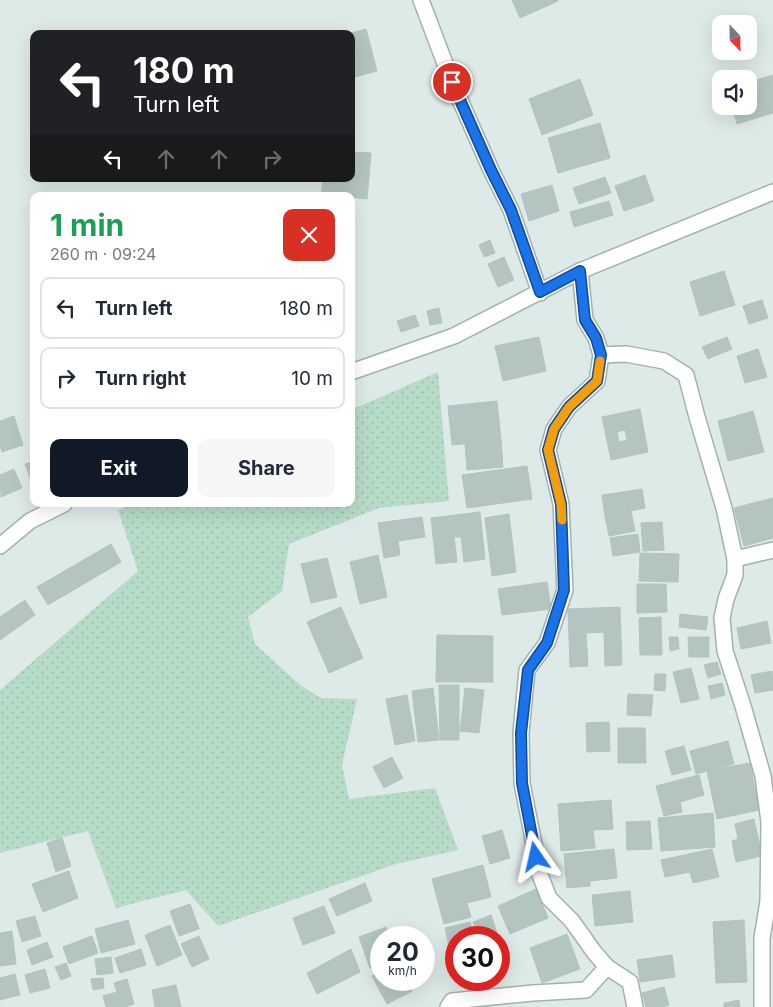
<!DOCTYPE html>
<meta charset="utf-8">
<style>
:root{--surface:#fff;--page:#f6f6f7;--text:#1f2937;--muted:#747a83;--line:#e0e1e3;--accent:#111827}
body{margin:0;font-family:Inter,sans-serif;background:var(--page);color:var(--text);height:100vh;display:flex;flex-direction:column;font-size:19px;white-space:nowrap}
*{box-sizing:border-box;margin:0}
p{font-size:16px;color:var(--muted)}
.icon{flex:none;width:28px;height:28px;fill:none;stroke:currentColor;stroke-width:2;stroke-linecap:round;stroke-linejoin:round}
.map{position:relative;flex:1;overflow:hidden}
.drawer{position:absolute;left:30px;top:192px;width:325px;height:315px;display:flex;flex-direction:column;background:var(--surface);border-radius:10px;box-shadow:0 5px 20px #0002}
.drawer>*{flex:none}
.banner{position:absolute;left:30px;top:30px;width:325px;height:152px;border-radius:10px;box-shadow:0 5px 20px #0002;background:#202124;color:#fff;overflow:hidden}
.needle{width:32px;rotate:158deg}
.buttons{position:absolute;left:712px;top:15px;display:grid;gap:10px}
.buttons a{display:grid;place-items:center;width:45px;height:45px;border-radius:10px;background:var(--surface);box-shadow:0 5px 20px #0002;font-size:25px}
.speed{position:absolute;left:370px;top:926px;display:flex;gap:10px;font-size:25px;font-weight:700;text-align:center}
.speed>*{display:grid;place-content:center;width:65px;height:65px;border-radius:50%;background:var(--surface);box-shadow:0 5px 20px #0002;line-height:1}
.speed small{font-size:12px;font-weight:400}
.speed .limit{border:8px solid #d22;background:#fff;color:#111}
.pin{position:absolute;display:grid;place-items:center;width:42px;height:42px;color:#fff;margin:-21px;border:2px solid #fff;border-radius:50%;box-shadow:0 1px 5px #0007}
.me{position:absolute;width:55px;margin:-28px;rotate:349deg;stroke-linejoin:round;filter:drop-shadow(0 0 4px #0008)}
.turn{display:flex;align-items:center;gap:18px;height:105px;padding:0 20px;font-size:22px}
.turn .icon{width:65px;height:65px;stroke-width:2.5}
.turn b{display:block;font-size:35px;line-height:42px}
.lanes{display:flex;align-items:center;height:48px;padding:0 20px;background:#0003;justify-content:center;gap:25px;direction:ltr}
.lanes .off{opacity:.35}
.round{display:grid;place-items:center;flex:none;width:52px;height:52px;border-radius:10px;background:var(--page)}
.overview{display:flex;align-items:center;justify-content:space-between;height:85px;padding:0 20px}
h1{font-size:30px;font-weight:700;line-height:38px;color:#1e9e55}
.primary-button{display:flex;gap:10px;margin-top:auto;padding:10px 20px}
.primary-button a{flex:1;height:58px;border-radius:10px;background:var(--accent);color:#fff;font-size:20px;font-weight:700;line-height:58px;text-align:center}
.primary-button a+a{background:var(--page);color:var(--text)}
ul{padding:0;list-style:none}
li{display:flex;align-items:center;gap:15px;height:62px;margin:0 10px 8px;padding:0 10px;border:2px solid var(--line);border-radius:10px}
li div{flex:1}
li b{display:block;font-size:19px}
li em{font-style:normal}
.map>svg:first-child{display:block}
</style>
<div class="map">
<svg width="773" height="1007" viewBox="0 0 773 1007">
<defs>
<pattern id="grass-dots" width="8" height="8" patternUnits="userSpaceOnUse" patternTransform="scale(1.25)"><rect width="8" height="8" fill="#b6dcc7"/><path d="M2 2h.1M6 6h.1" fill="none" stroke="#9cbeac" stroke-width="1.8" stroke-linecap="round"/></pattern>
</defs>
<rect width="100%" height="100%" fill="#deeae7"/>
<path fill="url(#grass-dots)" d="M438,372L449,501L379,508L289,544L282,591L248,617L255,644L300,685L321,698L357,699L342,765L349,799L435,788L458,850L396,864L218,926L186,890L116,908L88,831L0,853V690L138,571L118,510L132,504H351V410Z"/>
<g fill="#b4c5c1" stroke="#b1c4bf" fill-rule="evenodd">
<path d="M512,0H558V1L520,18Z"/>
<path d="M366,29L377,71L355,77L351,64V34H348Z"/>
<path d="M773,75V113L737,124L732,106H749V82Z"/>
<path d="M580,79L593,115L542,135L529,99Z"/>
<path d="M600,123L610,158L558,173L548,138Z"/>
<path d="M351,152L371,153L367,199L351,197V196H342L344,179H351Z"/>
<path d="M645,175L654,201L624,211L615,186Z"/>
<path d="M605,177L611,193L579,204L573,188Z"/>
<path d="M323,179H344L342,196H321Z"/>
<path d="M552,185L559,211L529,221L521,194Z"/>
<path d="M609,201L613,215L574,227L570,212Z"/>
<path d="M490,240L495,253L484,257L479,245Z"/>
<path d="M504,257L514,280L498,287L488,264Z"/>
<path d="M724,271L735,305L700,316L690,282Z"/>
<path d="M762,300L768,318L749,324L743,306Z"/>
<path d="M439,308L442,323L430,325L427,311Z"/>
<path d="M415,315L419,326L401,332L397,321Z"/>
<path d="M539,337L546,371L503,381L495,346Z"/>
<path d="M727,337L732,349L708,359L702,347Z"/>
<path d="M758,349L767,377L745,383L737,356Z"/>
<path d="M497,401L501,440L452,445L448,406Z"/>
<path d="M640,409L648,452L611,460L602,417ZM625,430L627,440L619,442L617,432Z"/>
<path d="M753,411L764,452L728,461L718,421Z"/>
<path d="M14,416L23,445L2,452L0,445V421Z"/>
<path d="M501,440L503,467L467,470L465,444Z"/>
<path d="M34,461V479L31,480L25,464Z"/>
<path d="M527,466L532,499L467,508L462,475Z"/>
<path d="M14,469L22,488L1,497L0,475Z"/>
<path d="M642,489L645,508L605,516L602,495Z"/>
<path d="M773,498V538L744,546L734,508Z"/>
<path d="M631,511L635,531L609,536L605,516Z"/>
<path d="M480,512L485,559L464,562L461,537H454L457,562L436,564L431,518Z"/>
<path d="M509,514L516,572L492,576L485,518Z"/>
<path d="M422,517L425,537L398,541L400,555L384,558L378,523Z"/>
<path d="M662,522L664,550L643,551L641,523Z"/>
<path d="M638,534L640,552L613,556L610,538Z"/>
<path d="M111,544L121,562L48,605L37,587Z"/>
<path d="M640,553L679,554L678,582L639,581Z"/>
<path d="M378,555L387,597L360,604L350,562Z"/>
<path d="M327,558L337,597L311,603L301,564Z"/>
<path d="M547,582L551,609L502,615L498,589Z"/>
<path d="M637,584H666L667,612L637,613Z"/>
<path d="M25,600L35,615L0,640V617Z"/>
<path d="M341,607L363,658L329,673L307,622Z"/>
<path d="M620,607L622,665L605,666L604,632L586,633L588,666L570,667L568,609Z"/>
<path d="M680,614L708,617L706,630L679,627Z"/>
<path d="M661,617L662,655H640L639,618Z"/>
<path d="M767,621L771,643L741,649L737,628Z"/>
<path d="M437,635L493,636V682H436Z"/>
<path d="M669,637H678L679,649L670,651Z"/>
<path d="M688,637H709V657H689Z"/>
<path d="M717,662L721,674L708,678L704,665Z"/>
<path d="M691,668L699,699L681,703L673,672Z"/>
<path d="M772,671L773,690L755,693L751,675Z"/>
<path d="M655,674H666L665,691L654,690Z"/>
<path d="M722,683L725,695L711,699L708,686Z"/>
<path d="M439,685H459V740H440Z"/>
<path d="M433,688L439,740L418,742L412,691Z"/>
<path d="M465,688L484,690L479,733L460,731Z"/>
<path d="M628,694L653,695L651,716L627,715Z"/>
<path d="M407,695L415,741L395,745L386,699Z"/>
<path d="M609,722L610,751L587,752L586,723Z"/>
<path d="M618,728H645L646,763H618Z"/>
<path d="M728,741L734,764L696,774L690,751Z"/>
<path d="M684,746L691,770L672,775L665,751Z"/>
<path d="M392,757L403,778L384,788L373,767Z"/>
<path d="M750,763L759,810L717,819L707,771Z"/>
<path d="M699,775L704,795L680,802L682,812L664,816L656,786Z"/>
<path d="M611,800L613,829L593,830L595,848L561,851L558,804Z"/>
<path d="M713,813L715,847L661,851L658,818Z"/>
<path d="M754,819L762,856L736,862L732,841L738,839L735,824Z"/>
<path d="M650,821L652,849L627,850L626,822Z"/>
<path d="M502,830L510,858L490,864L482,836Z"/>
<path d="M62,838L71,866L56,872L47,843Z"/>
<path d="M614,849L617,878L590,881V886L567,888L564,854Z"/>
<path d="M712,849L719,877L693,883L690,872L665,877L661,860Z"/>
<path d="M483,865L491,897L467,903L471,917L444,924L432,879Z"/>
<path d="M69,871L78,898L43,912L32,884Z"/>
<path d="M365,883L372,901L337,916L329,899Z"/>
<path d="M536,889L548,918L510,934L498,906Z"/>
<path d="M630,891L633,922L595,926L592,895Z"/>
<path d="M190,904L199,929L179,936L170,911Z"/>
<path d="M324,906L335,933L303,945L293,918Z"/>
<path d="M491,915L498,936L495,938H479L473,922Z"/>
<path d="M35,916L41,936L22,942L16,921Z"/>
<path d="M128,920L135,944L101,953L95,929Z"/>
<path d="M744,920L747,982L716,983L713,922Z"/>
<path d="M470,922L474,938H456V945L449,947L445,928Z"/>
<path d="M170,925L182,955L157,966L145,935Z"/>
<path d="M386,927L389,938H381V964L370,968L359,937Z"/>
<path d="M12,931L16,964L0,966V933Z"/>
<path d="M567,934L580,969L542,983L530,948Z"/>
<path d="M92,936L98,953L69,964L63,947Z"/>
<path d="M199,936L209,959L192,967L181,944Z"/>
<path d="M47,942L53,957L32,965L27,950Z"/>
<path d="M141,949L146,965L120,973L115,958Z"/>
<path d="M351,949L360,972L317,994L307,973Z"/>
<path d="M672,955L675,977L640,982L637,960Z"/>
<path d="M111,957L113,973L97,975L95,959Z"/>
<path d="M66,963L71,976L61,980L55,967Z"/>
<path d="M45,969L50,988L30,993L25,975Z"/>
<path d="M381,971V980H406L412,991L387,1004L372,976Z"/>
<path d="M15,974L20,995L0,1000V978Z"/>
<path d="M103,978L104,988L93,990L91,979Z"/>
<path d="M127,979L134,1004L125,1007H106L103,996L117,992L114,983Z"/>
<path d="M176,985L181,1007H155L152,990Z"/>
<path d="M664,987L669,1005L662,1007H646L642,993Z"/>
<path d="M739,1000L740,1007H724V1003Z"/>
</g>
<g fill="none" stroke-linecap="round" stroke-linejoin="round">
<defs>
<g id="minor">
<path d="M421,0L452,82L491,170L511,210L540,293"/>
<path d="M580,271L585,320L596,338L601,355L626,354L664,361L686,375L697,417L724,508L735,559V575L726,599L722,618L725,651L743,706L763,776L769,822L768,901L762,938V1007"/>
<path d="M601,355L597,381L569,407L554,429L548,450L561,504L565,590L547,643L527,670L521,733L522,783L540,875L549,898L572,921L594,952L607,967L630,982L635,1007"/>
<path d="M735,559L773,550"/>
<path d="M448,1007L452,1001L533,993L586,990L607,967"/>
</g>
<g id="tertiary">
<path d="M351,372L454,336L580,271L773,192"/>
<path d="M0,546L30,521L64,504"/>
</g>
</defs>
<use href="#minor" stroke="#a1b2af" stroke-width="18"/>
<use href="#tertiary" stroke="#a1b2af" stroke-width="18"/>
<use href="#minor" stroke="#fff" stroke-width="15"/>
<use href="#tertiary" stroke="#fff" stroke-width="15"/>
</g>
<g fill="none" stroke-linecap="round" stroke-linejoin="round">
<defs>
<path id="route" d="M452,82L491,170L511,210L540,292L580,271L585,320L596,338L601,355L597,381L569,407L554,429L548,450L561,504L564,590L547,643L528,670L521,733L522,783L536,857"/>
</defs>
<use href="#route" stroke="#114b97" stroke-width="12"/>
<use href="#route" stroke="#1a73e8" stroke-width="9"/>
<path stroke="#f59e0b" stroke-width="9" d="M562,520L561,504L548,450L554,429L569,407L597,381L600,361"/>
</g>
</svg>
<div class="buttons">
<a><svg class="needle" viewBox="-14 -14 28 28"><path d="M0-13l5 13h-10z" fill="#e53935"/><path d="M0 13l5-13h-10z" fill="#747a83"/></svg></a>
<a><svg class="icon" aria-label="sound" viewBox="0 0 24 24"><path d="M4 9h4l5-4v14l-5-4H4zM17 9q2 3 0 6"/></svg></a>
</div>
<div class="speed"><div>20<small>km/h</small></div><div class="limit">30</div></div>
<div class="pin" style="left:452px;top:82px;background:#d93025"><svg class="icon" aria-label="arrive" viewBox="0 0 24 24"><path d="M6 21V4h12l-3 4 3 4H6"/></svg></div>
<svg class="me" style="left:536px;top:857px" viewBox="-20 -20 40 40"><path d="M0-17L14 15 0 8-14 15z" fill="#1a73e8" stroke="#fff" stroke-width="4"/></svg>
<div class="banner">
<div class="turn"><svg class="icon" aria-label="left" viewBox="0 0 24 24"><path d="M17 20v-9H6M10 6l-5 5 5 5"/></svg><div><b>180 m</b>Turn left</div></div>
<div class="lanes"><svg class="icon" aria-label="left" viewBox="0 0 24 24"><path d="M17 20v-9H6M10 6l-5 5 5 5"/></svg><svg class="icon off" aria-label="ahead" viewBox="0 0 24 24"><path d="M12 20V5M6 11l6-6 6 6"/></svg><svg class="icon off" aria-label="ahead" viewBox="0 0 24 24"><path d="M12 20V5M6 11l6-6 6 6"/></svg><svg class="icon off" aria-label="right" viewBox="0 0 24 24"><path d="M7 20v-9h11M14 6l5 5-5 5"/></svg></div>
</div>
<section class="drawer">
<div class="overview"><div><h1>1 min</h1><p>260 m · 09:24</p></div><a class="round" style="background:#d93025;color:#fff"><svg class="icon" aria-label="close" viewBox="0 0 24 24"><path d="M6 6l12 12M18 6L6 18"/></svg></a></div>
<ul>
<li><svg class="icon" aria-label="left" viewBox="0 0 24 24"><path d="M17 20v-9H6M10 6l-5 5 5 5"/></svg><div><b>Turn left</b></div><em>180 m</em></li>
<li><svg class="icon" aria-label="right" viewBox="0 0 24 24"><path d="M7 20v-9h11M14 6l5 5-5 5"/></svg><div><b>Turn right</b></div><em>10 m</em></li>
</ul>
<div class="primary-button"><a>Exit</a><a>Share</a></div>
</section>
</div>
